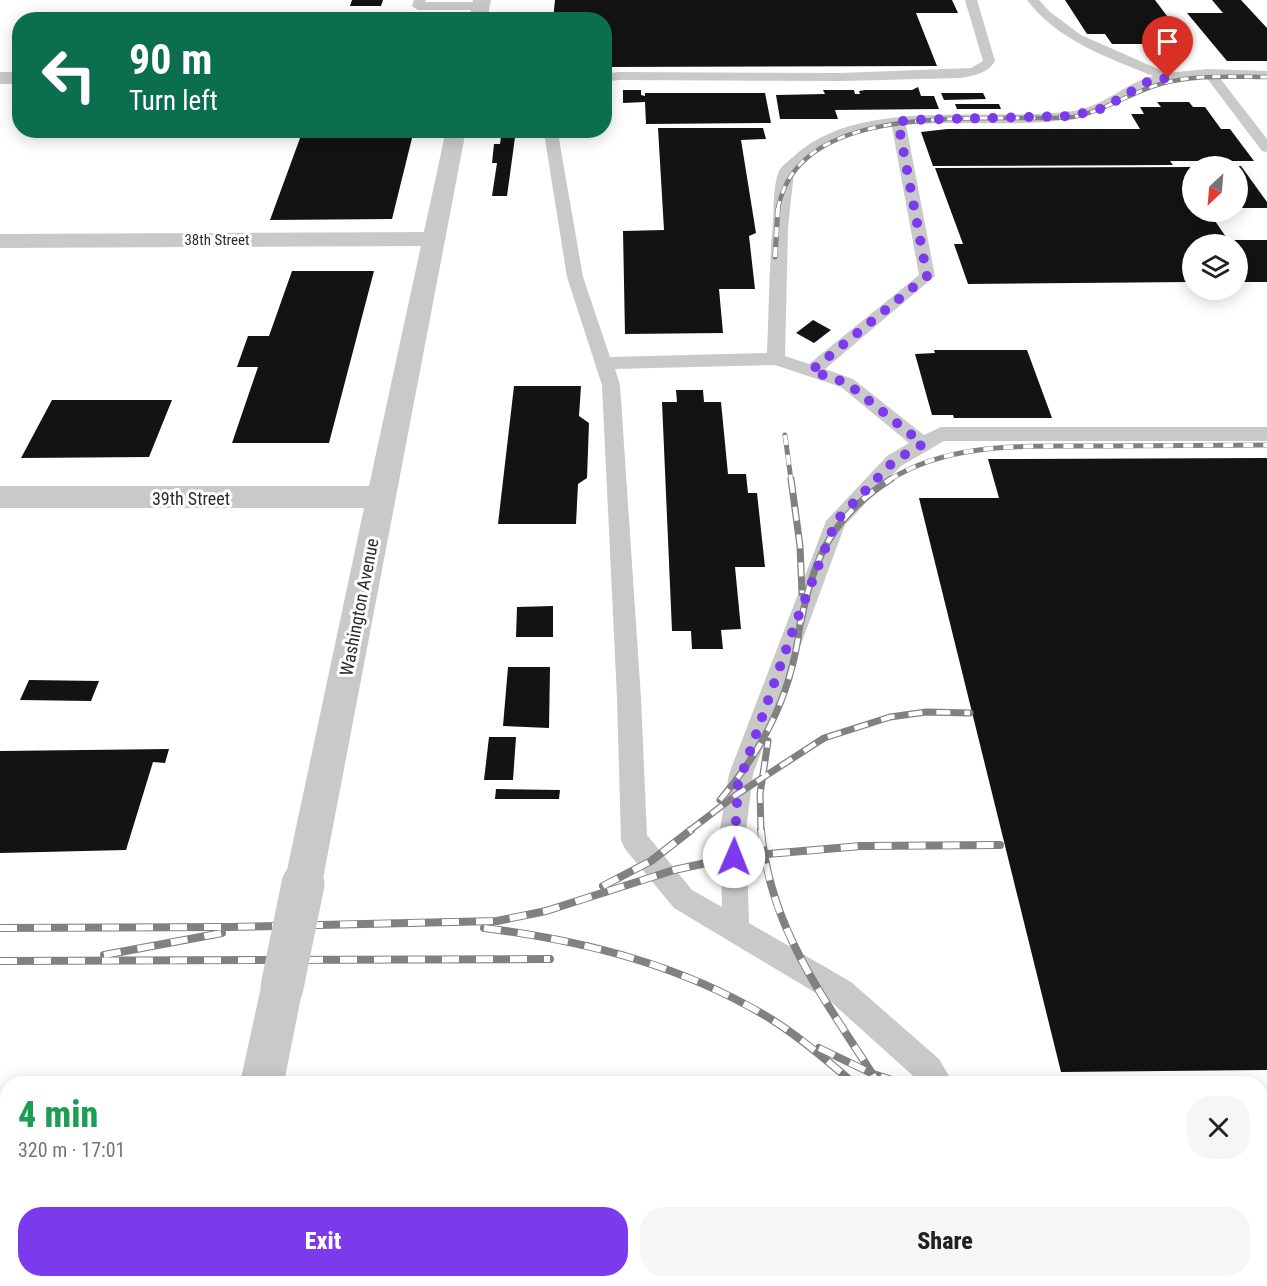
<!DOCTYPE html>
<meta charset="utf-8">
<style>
:root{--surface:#fff;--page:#f6f6f6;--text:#222;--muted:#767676;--accent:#7c3aed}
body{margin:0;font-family:"Roboto Condensed",sans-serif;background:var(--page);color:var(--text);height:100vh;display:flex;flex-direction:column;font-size:22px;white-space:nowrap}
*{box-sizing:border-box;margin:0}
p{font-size:20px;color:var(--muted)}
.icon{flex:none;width:33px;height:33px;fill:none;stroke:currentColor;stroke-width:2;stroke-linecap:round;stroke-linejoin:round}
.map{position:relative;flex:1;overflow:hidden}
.details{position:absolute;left:0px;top:1076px;width:1268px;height:212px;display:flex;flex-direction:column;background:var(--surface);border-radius:24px 24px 0 0;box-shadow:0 3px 15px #0003}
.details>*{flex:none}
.guide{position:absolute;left:12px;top:12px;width:600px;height:126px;border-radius:24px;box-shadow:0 3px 15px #0003;background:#0b6e4f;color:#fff;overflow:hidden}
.needle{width:39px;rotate:206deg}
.fabs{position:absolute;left:1182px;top:156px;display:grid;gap:12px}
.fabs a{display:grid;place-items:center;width:66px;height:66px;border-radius:50%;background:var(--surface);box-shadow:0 3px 15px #0003;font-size:30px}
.pin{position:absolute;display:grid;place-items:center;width:51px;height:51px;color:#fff;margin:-62px -26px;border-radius:50% 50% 50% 0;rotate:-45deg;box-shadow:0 0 6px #0007}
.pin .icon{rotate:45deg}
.me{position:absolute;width:66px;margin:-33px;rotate:1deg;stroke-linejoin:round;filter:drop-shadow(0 0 4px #0008)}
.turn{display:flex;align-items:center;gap:21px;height:126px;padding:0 18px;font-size:27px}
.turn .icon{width:78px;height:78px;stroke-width:2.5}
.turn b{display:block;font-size:42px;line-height:51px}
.round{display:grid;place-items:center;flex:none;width:63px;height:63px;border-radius:24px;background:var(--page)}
.head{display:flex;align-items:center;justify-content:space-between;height:102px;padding:0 18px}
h1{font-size:36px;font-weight:800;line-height:45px;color:#1e9e55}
.cta{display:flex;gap:12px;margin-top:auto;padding:12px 18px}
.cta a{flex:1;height:69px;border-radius:24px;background:var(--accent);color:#fff;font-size:24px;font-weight:800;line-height:69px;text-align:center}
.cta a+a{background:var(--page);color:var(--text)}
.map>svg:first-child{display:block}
</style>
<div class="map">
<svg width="1267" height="1286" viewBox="0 0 1267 1286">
<rect width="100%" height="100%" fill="#fff"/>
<g fill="#131313">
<path d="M352,0H383L381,6H350Z"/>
<path d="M555,0H952L958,13H916L937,66L604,67V20H553Z"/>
<path d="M1065,0H1155L1188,44H1112L1105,34H1087Z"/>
<path d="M1212,0H1241L1267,28V61H1227L1187,13H1223Z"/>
<path d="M345,13H444L443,20H343Z"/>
<path d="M918,87L921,96H934L939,109L835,110L838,119H780L776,95L825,94L823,90H854L855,94H860L859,91L865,90H912Z"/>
<path d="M623,90H641V95L645,96V93H765L771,123L646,124L645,102L623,103Z"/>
<path d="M941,93H983L986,99L944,100Z"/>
<path d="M1157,102H1189L1193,107H1205L1221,129H1230L1254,161H1170L1173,165L933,166L921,132L947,129H1140L1131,114H1144L1140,107H1161Z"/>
<path d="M955,104H999L1001,109H957Z"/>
<path d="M658,128H763L766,139L741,140L756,233L749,236L755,289H719L723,333L625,334L623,231L664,230Z"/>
<path d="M303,130H414L392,219L270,220Z"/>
<path d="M502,130H516L507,196H492L497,163H492L494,144H500Z"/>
<path d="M1238,166H1241L1267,202V208H1238Z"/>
<path d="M1192,167V212H1209L1228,240H1267V282H1238V244H1192V282L968,284L954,244H963L935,168Z"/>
<path d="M292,271H374L329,443H232L258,367H237L248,336H269Z"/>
<path d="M813,320L831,330L814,343L796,333Z"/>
<path d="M934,350H1027L1052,418H954L953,415H932L915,354L935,353Z"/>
<path d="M514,386H581L579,416L589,423L587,478L578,484L576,524H498Z"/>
<path d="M676,390H703L704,402H721L728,474H746L748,493H757L765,567H735L741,629L721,630L723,649H692L691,631H672L662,402H677Z"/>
<path d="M52,400H172L149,457L21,458Z"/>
<path d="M1267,458V1070L1061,1072L919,498H999L988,459Z"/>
<path d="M553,606V637H516L517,607Z"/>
<path d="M508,667H550L549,728L503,726Z"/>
<path d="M29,680L99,681L91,701L20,700Z"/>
<path d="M489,737H516L513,780H484Z"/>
<path d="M169,749L165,763L153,762L126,850L0,853V751Z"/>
<path d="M496,789L560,790L559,799H495Z"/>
<path d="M1260,1244H1267V1286L1260,1270Z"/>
</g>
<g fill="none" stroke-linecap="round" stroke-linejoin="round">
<g fill="#c9c9c9" fill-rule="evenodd">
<path d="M414,0H426L425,2H481L487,6L481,10H418L412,6Z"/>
<path d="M965,0H977L995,61C987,74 975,75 961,78L841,81L619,80L604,82V74L619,72L841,73L971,68L983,61Z"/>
<path d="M1027,0H1039L1050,12L1081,35L1167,73L1208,69L1267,71V79L1219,77L1267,139V152L1262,151L1206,77C1188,78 1167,78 1152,85C1126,97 1110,111 1081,117C1024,129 963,119 906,125L935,276L825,369L853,379L924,435L941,427H1267V441H944L901,466L845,525L753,774L746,830L749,923L851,982L939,1059L953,1083H921L831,1002L674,908L625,849L621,840L617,698L602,385L567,277L544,133L546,130H556L558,133L583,277L610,357L767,353C769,309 769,265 773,221C774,205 773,186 779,171C782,165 790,160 795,155C862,95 990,123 1074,111C1104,106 1124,84 1153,76C1107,57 1058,41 1027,0ZM892,127L919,275L809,364L785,356L788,228L794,172C825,143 850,131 892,127ZM775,365L841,387L909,443L887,456L826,521L729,774L720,830L722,907L692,890L647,835L641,698L620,385L615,369Z"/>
<rect x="1260" y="1116" width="7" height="30"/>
<path d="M1036,1280H1071L1074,1286H1039Z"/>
</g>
<g fill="#c9c9c9" fill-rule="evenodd">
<rect x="0" y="72" width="20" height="12"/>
<path d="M434,232L442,234L446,239L442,244L434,246L0,248V234Z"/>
</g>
<g fill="#c9c9c9" fill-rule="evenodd">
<path d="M473,0H491L487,20H469Z"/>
<path d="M446,130H466L322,884L317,898L303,903L289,898L284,884L364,508H0V486H369Z"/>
<path d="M282,966L297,972L303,987L284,1083H240L261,987L267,972Z"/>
<path d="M199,1280H247L245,1286H197Z"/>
</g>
<defs>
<path id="rail-far3" d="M778,209C798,96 989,123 1073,117C1104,111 1130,93 1160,84C1195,74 1231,77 1267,77"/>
<g id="rail-far2">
<path d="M775,257L778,208"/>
<path d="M785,435L791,480"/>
<path d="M889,480C953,440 1031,447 1102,446C1157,446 1212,445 1267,445"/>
</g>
<g id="rail-far1">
<path d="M791,479L800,546L802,593"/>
<path d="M801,622C813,557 834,515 891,479"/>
<path d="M720,800C767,745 795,686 801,614"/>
<path d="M689,831L736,795L824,738L890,717L926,712L970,713"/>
<path d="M761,831L760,794L768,741"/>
</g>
<g id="rail">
<path d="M761,830C770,931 826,1000 878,1083"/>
<path d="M603,886L651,861L691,830"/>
<path d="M0,928L228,927L497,921L546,911L674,870L734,857L861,846L1000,845"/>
<path d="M484,928C586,941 686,966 774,1021C802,1039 828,1061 853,1083"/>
<path d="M104,955L222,933"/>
<path d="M0,961L550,959"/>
<path d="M819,1048L873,1074L902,1083"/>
<path d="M1260,1107H1267"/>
<path d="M1000,1280L1003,1286"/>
</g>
</defs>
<use href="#rail-far3" stroke="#818181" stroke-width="4.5"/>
<use href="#rail-far2" stroke="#818181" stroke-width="5"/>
<use href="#rail-far1" stroke="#818181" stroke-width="7"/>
<use href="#rail" stroke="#818181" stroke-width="8"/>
<use href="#rail-far3" stroke="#fff" stroke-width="3" stroke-dasharray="8" stroke-linecap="butt"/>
<use href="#rail-far2" stroke="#fff" stroke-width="4" stroke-dasharray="10" stroke-linecap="butt"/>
<use href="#rail-far1" stroke="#fff" stroke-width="4.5" stroke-dasharray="14" stroke-linecap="butt"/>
<use href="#rail" stroke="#fff" stroke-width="6" stroke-dasharray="17" stroke-linecap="butt"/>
<path stroke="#c9c9c9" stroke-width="43" d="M282,987L303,884"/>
</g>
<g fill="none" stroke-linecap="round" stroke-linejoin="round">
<path stroke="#7c3aed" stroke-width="10" stroke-dasharray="0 18" d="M734,857L738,785L793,630L836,521L894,461L923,444L847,383L811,371L927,276L898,122L909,120L1071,116L1104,108L1149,81L1168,78"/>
</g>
<g text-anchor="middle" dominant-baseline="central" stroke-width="6" stroke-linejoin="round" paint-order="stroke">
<g font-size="15" fill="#2c2c2c" stroke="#fff">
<text x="217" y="240">38th Street</text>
</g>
<g font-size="18" fill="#2c2c2c" stroke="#fff">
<text x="191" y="498">39th Street</text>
<text transform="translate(359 607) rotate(-79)">Washington Avenue</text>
</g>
</g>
</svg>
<div class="fabs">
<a><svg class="needle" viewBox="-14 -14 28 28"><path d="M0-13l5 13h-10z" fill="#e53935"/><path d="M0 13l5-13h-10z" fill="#767676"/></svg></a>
<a><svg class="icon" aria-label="layers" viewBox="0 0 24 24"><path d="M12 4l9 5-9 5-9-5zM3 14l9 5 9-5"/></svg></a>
</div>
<div class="pin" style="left:1168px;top:78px;background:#d93025"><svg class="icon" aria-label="arrive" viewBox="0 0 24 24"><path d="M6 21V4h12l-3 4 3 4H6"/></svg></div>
<svg class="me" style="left:734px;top:857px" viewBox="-20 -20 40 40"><circle r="19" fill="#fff"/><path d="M0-13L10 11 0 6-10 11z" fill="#7c3aed"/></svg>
<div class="guide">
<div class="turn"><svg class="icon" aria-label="left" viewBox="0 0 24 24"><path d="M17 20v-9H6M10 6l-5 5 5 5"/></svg><div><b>90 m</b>Turn left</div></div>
</div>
<section class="details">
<div class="head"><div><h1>4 min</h1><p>320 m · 17:01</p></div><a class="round"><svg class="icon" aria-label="close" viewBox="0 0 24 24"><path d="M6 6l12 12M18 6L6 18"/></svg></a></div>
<div class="cta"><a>Exit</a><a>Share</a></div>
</section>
</div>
